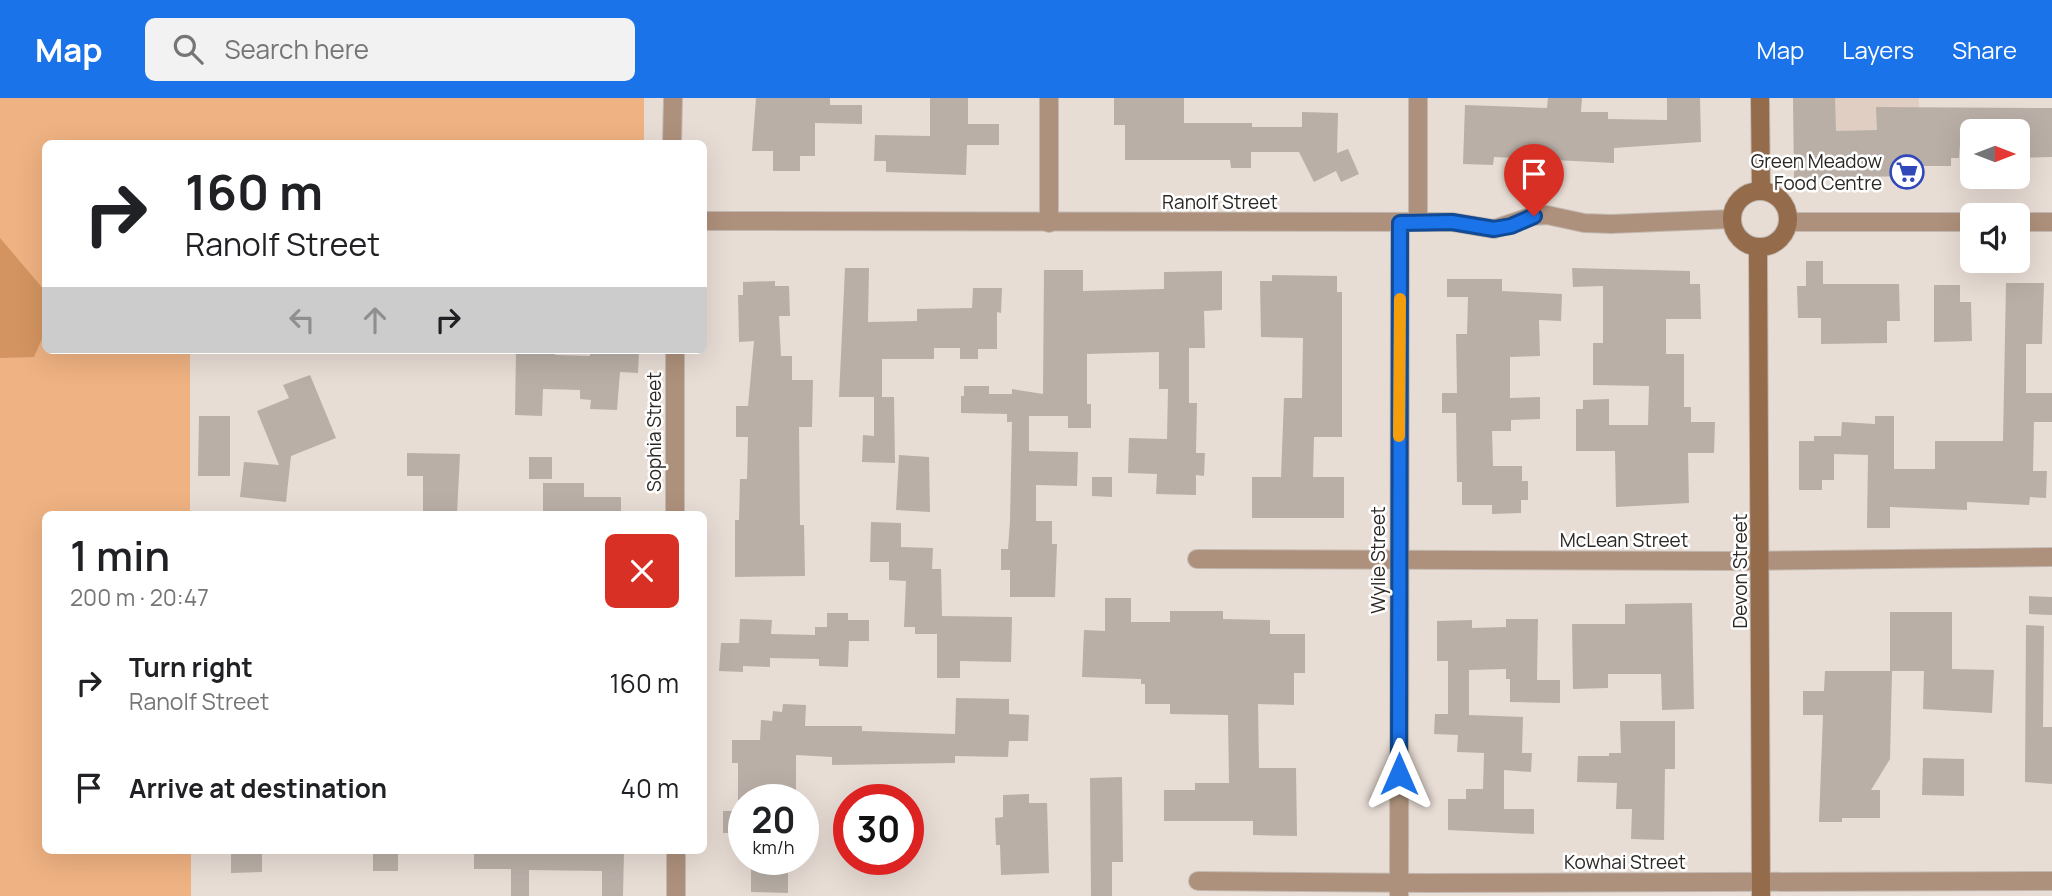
<!DOCTYPE html>
<meta charset="utf-8">
<style>
:root{--surface:#fff;--page:#f2f2f2;--text:#202124;--muted:#757577;--accent:#1a73e8}
body{margin:0;font-family:Manrope,sans-serif;background:var(--page);color:var(--text);height:100vh;display:flex;flex-direction:column;font-size:26px;white-space:nowrap}
*{box-sizing:border-box;margin:0}
p{font-size:23px;color:var(--muted)}
.icon{flex:none;width:38px;height:38px;fill:none;stroke:currentColor;stroke-width:2;stroke-linecap:round;stroke-linejoin:round}
.map{position:relative;flex:1;overflow:hidden}
.details{position:absolute;left:42px;top:413px;width:665px;height:343px;display:flex;flex-direction:column;background:var(--surface);border-radius:10px;box-shadow:0 7px 28px #0002}
.details>*{flex:none}
.guide{position:absolute;left:42px;top:42px;width:665px;height:214px;border-radius:10px;box-shadow:0 7px 28px #0002;background:#fff;color:var(--text);overflow:hidden}
.needle{width:46px;rotate:90deg}
.controls{position:absolute;left:1960px;top:21px;display:grid;gap:14px}
.controls a{display:grid;place-items:center;width:70px;height:70px;border-radius:10px;background:var(--surface);box-shadow:0 7px 28px #0002;font-size:35px}
.speed{position:absolute;left:728px;top:686px;display:flex;gap:14px;font-size:35px;font-weight:700;text-align:center}
.speed>*{display:grid;place-content:center;width:91px;height:91px;border-radius:50%;background:var(--surface);box-shadow:0 7px 28px #0002;line-height:1}
.speed small{font-size:18px;font-weight:400}
.speed .limit{border:10px solid #d22;background:#fff;color:#111}
.pin{position:absolute;display:grid;place-items:center;width:60px;height:60px;color:#fff;margin:-72px -30px;border-radius:50% 50% 50% 0;rotate:-45deg;box-shadow:0 0 7px #0007}
.pin .icon{rotate:45deg}
.me{position:absolute;width:77px;margin:-38px;rotate:0deg;stroke-linejoin:round;filter:drop-shadow(0 0 5px #0008)}
.turn{display:flex;align-items:center;gap:24px;height:147px;padding:0 28px;font-size:32px}
.turn .icon{width:91px;height:91px;stroke-width:2.5}
.turn b{display:block;font-size:49px;line-height:60px}
.lanes{display:flex;align-items:center;height:66px;padding:0 28px;background:#0003;justify-content:center;gap:35px;direction:ltr}
.lanes .off{opacity:.35}
.round{display:grid;place-items:center;flex:none;width:74px;height:74px;border-radius:10px;background:var(--page)}
.summary{display:flex;align-items:center;justify-content:space-between;height:119px;padding:0 28px}
h1{font-size:42px;font-weight:600;line-height:52px}
ul{padding:0;list-style:none}
li{display:flex;align-items:center;gap:21px;height:105px;padding:0 28px}
li div{flex:1}
li b{display:block;font-size:26px}
li em{font-style:normal}
header{display:flex;align-items:center;gap:42px;box-sizing:border-box;height:98px;padding:0 35px;background:var(--accent);color:#fff}
header strong{font-size:33px}
nav{display:flex;gap:38px;margin-inline-start:auto;font-size:24px}
.search{width:490px;height:63px;background:var(--page);display:flex;align-items:center;gap:18px;box-sizing:border-box;padding:0 24px;border-radius:10px;color:var(--muted);font-size:26px}
.map>svg:first-child{display:block}
</style>
<header>
<strong>Map</strong>
<div class="search"><svg class="icon" aria-label="search" viewBox="0 0 24 24"><circle cx="10" cy="10" r="6"/><path d="M15 15l6 6"/></svg>Search here</div>
<nav><a>Map</a><a>Layers</a><a>Share</a></nav>
</header>
<div class="map">
<svg width="2052" height="798" viewBox="0 0 2052 798">
<rect width="100%" height="100%" fill="#e8ddd5"/>
<path fill="#dfcec1" d="M1797,0H1919V78L1798,76Z"/>
<path fill="#efb282" d="M0,0H644V45L46,46V252H190V416H46V752L191,753V798H0Z"/>
<path fill="#d49461" d="M0,140L45,193V234L34,259L0,260Z"/>
<g fill="#b9afa7">
<path d="M756,0H830V7H862V26L815,25V58H800V73H773V53H752Z"/>
<path d="M930,0H968V26H999V47H967L966,77L886,74V63H874L875,37L930,38Z"/>
<path d="M1114,0H1184V25H1252V29H1302V14L1338,15L1337,55L1348,51L1359,76L1341,84L1336,73L1314,84L1299,54H1251V70H1231L1230,62H1125V27H1114Z"/>
<path d="M1548,0H1582L1581,14H1608V21L1667,22V0H1700L1701,44L1614,50V65L1494,59L1493,67L1463,66L1465,7L1547,10Z"/>
<path d="M1793,0H1835L1836,33L1877,32L1876,9L2052,10V59L2018,60V33H1961L1959,60H1951V68H1916V78L1794,80Z"/>
<path d="M1806,163H1823V186H1899L1900,223H1887V245L1821,246V220H1798L1797,188H1806Z"/>
<path d="M845,170H869L868,224L917,223V211L972,210L973,190H1002L1001,215L997,214V251H978V261H960V250H934V261H882V299H894L895,365L862,364L863,337L874,338V299H839Z"/>
<path d="M1572,170L1690,173V186H1700L1701,221H1666V256H1684V309H1691V324H1715L1714,355H1688L1689,405L1616,409L1615,353H1576V311H1583V302L1609,301V327H1648L1649,288L1593,287V245H1603V188L1573,189Z"/>
<path d="M1044,172H1083V193L1164,191V174L1222,173V212L1204,213L1205,250H1189V305H1197L1196,355H1205L1204,378L1196,377V397L1156,396L1157,376L1128,375L1129,340L1167,341L1168,291H1159V254L1087,256V306H1091V330H1068V318H1029V353L1078,354L1077,388L1036,387V423H1052V446H1057L1055,499H1010V472H1001V451H1008L1010,423L1012,324H1007V316L961,315V298H964V288H989V296H1012V291L1043,296Z"/>
<path d="M1272,177L1337,178V194H1342V339H1314L1313,379H1344V420H1252V379H1281L1284,300H1302L1303,240L1261,239L1260,183H1272Z"/>
<path d="M1447,181H1502V193L1562,196L1561,223L1539,222L1540,258L1510,259V300L1540,299V321L1511,322V333H1492L1493,368H1522V383H1528V402H1521V415L1492,416V407H1462V384H1457L1456,315H1442V295H1457L1456,236H1467L1468,199H1447Z"/>
<path d="M775,183V188H789L790,218H779L781,258H792V282H813L812,329H799L800,427H804L805,478L735,479V422H739L740,381H747L748,339H736V308H748L754,243L739,244L738,197H743V184Z"/>
<path d="M2006,185H2044L2042,246H2026V295H2052V324H2034L2033,373H2047L2046,400L2030,399L2029,407L1967,404V412L1890,409V430H1867L1868,357L1834,356V382H1822V392H1799V343H1814V338H1841L1842,324L1875,326V318H1894V371H1935V343H2003Z"/>
<path d="M1934,187H1960V204H1971L1972,243L1934,244Z"/>
<path d="M516,252H555V257L590,258V252H639L638,275L620,274L617,312L590,311L591,302L580,301V292L543,291L542,318L515,317Z"/>
<path d="M310,277L336,340L291,358L286,404L240,399L244,364L279,367L257,313L289,300L283,287Z"/>
<path d="M199,318H230V378H198Z"/>
<path d="M407,355L460,356L457,416H430V413H423V378H407Z"/>
<path d="M899,357L929,359L930,414L896,412Z"/>
<rect x="529" y="359" width="23" height="22"/>
<path d="M1092,379H1112V399L1092,398Z"/>
<path d="M543,385H584V399H621V416H543Z"/>
<path d="M871,424L901,425V449L933,450L932,471H941L942,518L1012,519L1011,564L960,563V580H937V536H915V529H904L906,483L889,482V464H870Z"/>
<path d="M2029,498L2052,499V517L2029,516Z"/>
<path d="M1105,500H1131V524H1170V513H1223V521L1270,522V536H1305V575H1294V607L1258,606L1259,670H1296L1297,738L1253,737V723H1164V692H1195V685H1229L1228,617L1170,616V606H1145V586H1141V581L1082,579L1084,532L1105,533Z"/>
<path d="M1692,505L1694,611L1662,612L1661,576H1608V590L1573,591L1572,526H1625V506Z"/>
<path d="M1890,514H1952V571L1994,572L1992,615L1923,611L1924,573H1890Z"/>
<path d="M827,515H848V522H869V543H849L848,569L819,568V561L770,560V569L743,568V574L719,573L721,545H739L740,521L772,522L771,536L815,537V529H827Z"/>
<path d="M1506,521H1538L1537,582H1560V605L1510,604V581H1506V571L1469,572V617L1523,619L1522,655H1532L1531,674L1504,672V711H1534V736L1448,732V701H1466V691H1483L1484,655L1457,654L1458,637L1434,636L1435,616H1448V563H1437V523L1472,522V530L1506,529Z"/>
<path d="M2026,527L2044,528L2043,629H2052V686L2025,684Z"/>
<path d="M1825,573H1892L1890,661L1871,692H1880V720H1842V724H1819L1823,617H1803V593H1824Z"/>
<path d="M956,600L1009,601V616L1029,617L1028,643H1009L1008,659L955,658V665L832,667V659L796,657V702H738V665H732V642H760L761,622L772,623L773,613L782,614L783,606L806,607L805,628H862V633L955,636Z"/>
<path d="M1620,623H1675V671H1665L1664,742L1631,741L1632,711H1616L1617,685L1577,684L1578,658H1609V655H1621Z"/>
<path d="M1923,660L1964,661V698L1922,697Z"/>
<path d="M1122,679L1123,764H1112V798H1091L1090,680Z"/>
<path d="M1029,696V705H1047L1049,775L1001,777L1000,747H996L995,720L1003,719V697Z"/>
<rect x="723" y="713" width="21" height="22"/>
<path d="M231,752H262V774L231,775Z"/>
<rect x="373" y="752" width="25" height="21"/>
<path d="M474,752H624L623,798H602V773L529,772V798H511V771H474Z"/>
<path d="M751,761H788V795L751,794Z"/>
</g>
<g fill="none" stroke-linecap="round" stroke-linejoin="round">
<defs>
<g id="minor">
<path d="M1049,0V125"/>
<path d="M1418,0V124"/>
<path d="M672,46L673,0"/>
<path d="M704,123L1452,124L1494,131L1533,118L1547,117L1584,125L1611,126L1732,121"/>
<path d="M675,252V416"/>
<path d="M1197,461L1739,463L2052,459"/>
<path d="M676,752V798"/>
<path d="M1198,783L1426,785L2052,783"/>
<path d="M1399,798L1400,125"/>
</g>
<g id="tertiary">
<path d="M1788,124H1972"/>
<path d="M2018,124H2052"/>
</g>
<g id="secondary">
<path d="M1760,0L1761,93"/>
<circle cx="1760" cy="121" r="28"/>
<path d="M1758,149L1761,798"/>
</g>
</defs>
<use href="#minor" stroke="#c2b9b2" stroke-width="20"/>
<use href="#tertiary" stroke="#c2b9b2" stroke-width="20"/>
<use href="#secondary" stroke="#c2b9b2" stroke-width="20"/>
<use href="#minor" stroke="#ae917c" stroke-width="18"/>
<use href="#tertiary" stroke="#ae917c" stroke-width="18"/>
<use href="#secondary" stroke="#946b4b" stroke-width="18"/>
</g>
<g fill="none" stroke-linecap="round" stroke-linejoin="round">
<defs>
<path id="route" d="M1399,676L1400,125L1452,124L1494,131L1511,128L1534,118"/>
</defs>
<use href="#route" stroke="#114b97" stroke-width="18"/>
<use href="#route" stroke="#1a73e8" stroke-width="12"/>
<path stroke="#f59e0b" stroke-width="12" d="M1399,338L1400,201"/>
</g>
<defs>
<symbol id="supermarket-ring" viewBox="-11 -11 22 22"><circle r="9.5" fill="#fff" stroke="#3048b9" stroke-width="1.5"/><path d="M-6-5.5h2.5l.6 2H6L4.5 2H-2.5L-4.4-4H-6ZM-1.5 3.2a1.3 1.3 0 1 0 .1 0ZM3 3.2a1.3 1.3 0 1 0 .1 0Z" fill="#3048b9"/></symbol>
</defs>
<g fill-rule="evenodd">
<use href="#supermarket-ring" x="1888" y="55" width="38" height="38"/>
</g>
<g text-anchor="middle" dominant-baseline="central" stroke-width="5" stroke-linejoin="round" paint-order="stroke">
<g font-size="19" fill="#2b2724" stroke="#fff" text-anchor="end">
<text x="1882" y="63">Green Meadow<tspan x="1882" dy="22">Food Centre</tspan></text>
</g>
<g font-size="19" fill="#2b2724" stroke="#fff">
<text x="1220" y="104">Ranolf Street</text>
<text transform="translate(654 334) rotate(-90)">Sophia Street</text>
<text x="1624" y="442">McLean Street</text>
<text transform="translate(1378 462) rotate(-90)">Wylie Street</text>
<text transform="translate(1740 473) rotate(-90)">Devon Street</text>
<text x="1625" y="764">Kowhai Street</text>
</g>
</g>
</svg>
<div class="controls">
<a><svg class="needle" viewBox="-14 -14 28 28"><path d="M0-13l5 13h-10z" fill="#e53935"/><path d="M0 13l5-13h-10z" fill="#757577"/></svg></a>
<a><svg class="icon" aria-label="sound" viewBox="0 0 24 24"><path d="M4 9h4l5-4v14l-5-4H4zM17 9q2 3 0 6"/></svg></a>
</div>
<div class="speed"><div>20<small>km/h</small></div><div class="limit">30</div></div>
<div class="pin" style="left:1534px;top:118px;background:#d93025"><svg class="icon" aria-label="arrive" viewBox="0 0 24 24"><path d="M6 21V4h12l-3 4 3 4H6"/></svg></div>
<svg class="me" style="left:1399px;top:676px" viewBox="-20 -20 40 40"><path d="M0-17L14 15 0 8-14 15z" fill="#1a73e8" stroke="#fff" stroke-width="4"/></svg>
<div class="guide">
<div class="turn"><svg class="icon" aria-label="right" viewBox="0 0 24 24"><path d="M7 20v-9h11M14 6l5 5-5 5"/></svg><div><b>160 m</b>Ranolf Street</div></div>
<div class="lanes"><svg class="icon off" aria-label="left" viewBox="0 0 24 24"><path d="M17 20v-9H6M10 6l-5 5 5 5"/></svg><svg class="icon off" aria-label="ahead" viewBox="0 0 24 24"><path d="M12 20V5M6 11l6-6 6 6"/></svg><svg class="icon" aria-label="right" viewBox="0 0 24 24"><path d="M7 20v-9h11M14 6l5 5-5 5"/></svg></div>
</div>
<section class="details">
<div class="summary"><div><h1>1 min</h1><p>200 m · 20:47</p></div><a class="round" style="background:#d93025;color:#fff"><svg class="icon" aria-label="close" viewBox="0 0 24 24"><path d="M6 6l12 12M18 6L6 18"/></svg></a></div>
<ul>
<li><svg class="icon" aria-label="right" viewBox="0 0 24 24"><path d="M7 20v-9h11M14 6l5 5-5 5"/></svg><div><b>Turn right</b><p>Ranolf Street</p></div><em>160 m</em></li>
<li><svg class="icon" aria-label="arrive" viewBox="0 0 24 24"><path d="M6 21V4h12l-3 4 3 4H6"/></svg><div><b>Arrive at destination</b></div><em>40 m</em></li>
</ul>
</section>
</div>
